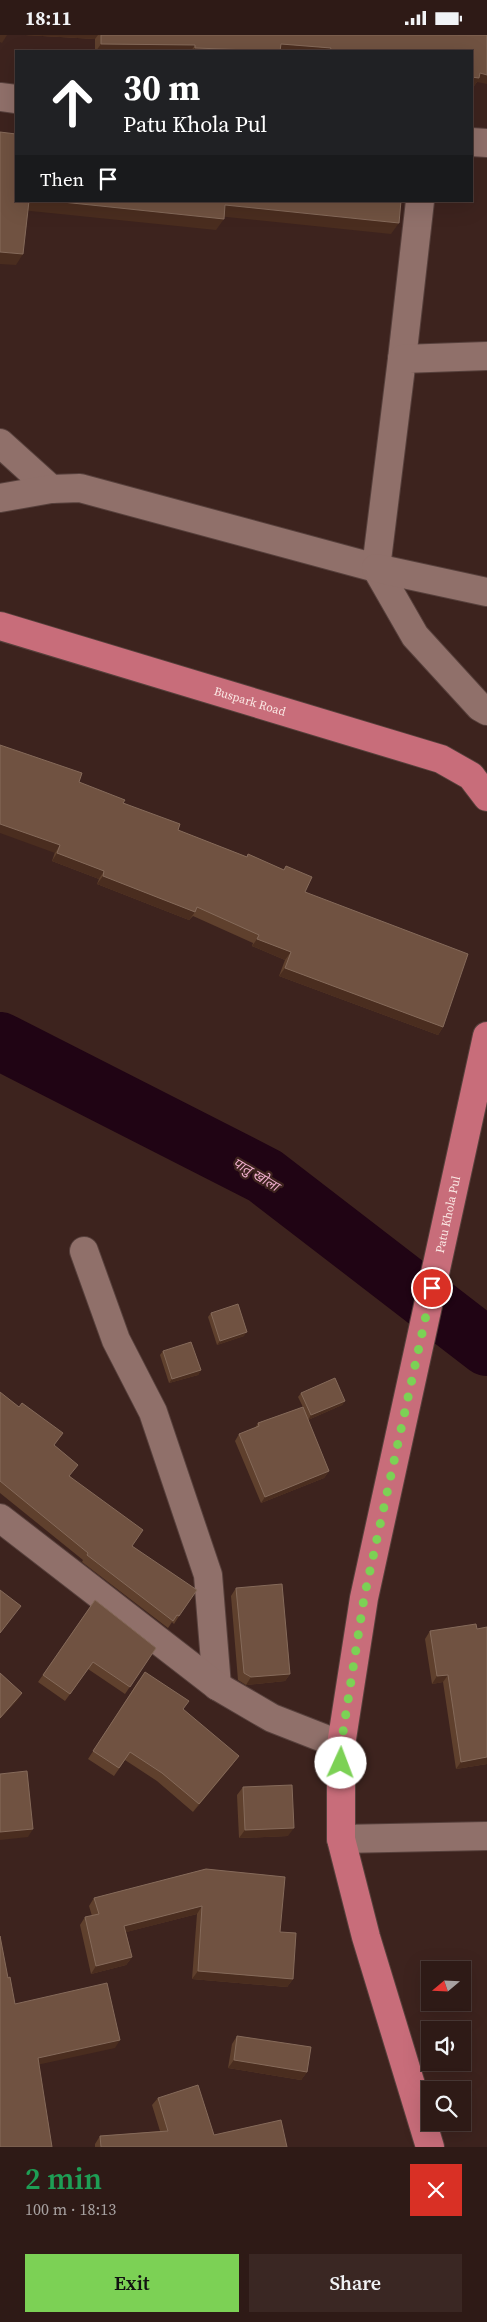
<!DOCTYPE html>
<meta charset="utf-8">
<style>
:root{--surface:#2e1a16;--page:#3a2723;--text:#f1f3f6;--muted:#a7a1a1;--line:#493835;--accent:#7cd155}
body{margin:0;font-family:"Source Serif 4","Noto Sans Devanagari",serif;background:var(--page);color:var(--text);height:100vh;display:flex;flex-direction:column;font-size:19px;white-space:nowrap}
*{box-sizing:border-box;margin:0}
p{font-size:16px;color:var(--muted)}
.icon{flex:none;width:28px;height:28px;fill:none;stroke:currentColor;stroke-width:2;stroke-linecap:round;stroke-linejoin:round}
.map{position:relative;height:2112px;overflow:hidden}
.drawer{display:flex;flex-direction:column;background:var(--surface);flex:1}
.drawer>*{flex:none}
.guide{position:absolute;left:15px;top:15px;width:458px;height:152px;border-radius:0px;box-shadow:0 5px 20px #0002,0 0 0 1px var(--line);background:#202124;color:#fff;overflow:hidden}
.needle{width:32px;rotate:251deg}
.controls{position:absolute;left:421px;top:1926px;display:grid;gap:10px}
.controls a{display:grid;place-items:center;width:50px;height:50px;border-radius:0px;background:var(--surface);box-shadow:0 5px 20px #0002,0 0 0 1px var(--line);font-size:25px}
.pin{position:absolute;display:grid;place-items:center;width:42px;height:42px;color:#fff;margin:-21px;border:2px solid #fff;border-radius:50%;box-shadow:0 1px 5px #0007}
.me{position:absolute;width:55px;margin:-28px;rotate:2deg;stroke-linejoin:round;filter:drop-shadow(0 0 4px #0008)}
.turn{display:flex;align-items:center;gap:18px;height:105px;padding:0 25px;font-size:22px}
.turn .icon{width:65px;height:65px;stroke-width:2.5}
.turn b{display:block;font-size:35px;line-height:42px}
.then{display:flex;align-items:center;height:48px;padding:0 25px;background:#0003;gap:10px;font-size:19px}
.round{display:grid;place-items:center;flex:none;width:52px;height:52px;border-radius:0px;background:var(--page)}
.headline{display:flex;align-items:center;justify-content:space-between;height:85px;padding:0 25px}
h1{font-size:30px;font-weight:600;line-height:38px;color:#1e9e55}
.cta{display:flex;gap:10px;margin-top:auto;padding:10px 25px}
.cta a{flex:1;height:58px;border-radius:0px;background:var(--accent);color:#111;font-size:20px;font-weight:600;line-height:58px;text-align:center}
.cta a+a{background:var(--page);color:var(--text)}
.status{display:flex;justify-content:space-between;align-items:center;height:35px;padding:0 25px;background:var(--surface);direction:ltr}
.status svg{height:14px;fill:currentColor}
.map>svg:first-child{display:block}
</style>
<div class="status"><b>18:11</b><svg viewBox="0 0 49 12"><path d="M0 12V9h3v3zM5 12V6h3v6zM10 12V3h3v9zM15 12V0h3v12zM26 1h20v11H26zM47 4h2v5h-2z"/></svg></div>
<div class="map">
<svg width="487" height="2112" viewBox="0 0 487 2112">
<rect width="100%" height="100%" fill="#3d231e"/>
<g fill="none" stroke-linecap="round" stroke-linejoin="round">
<path stroke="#200414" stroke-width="58" d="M0,1006L265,1141L487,1312"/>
<defs>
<g id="minor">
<path d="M0,62L16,64"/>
<path d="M471,107L487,108"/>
<path d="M402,324L420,166"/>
<path d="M0,408L51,454"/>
<path d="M0,463L51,454L80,453L376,533L402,324L487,321"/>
<path d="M376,533L415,601L480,672L487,676"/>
<path d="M376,533L487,557"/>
<path d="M84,1216L116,1305L153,1377L208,1540L217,1651"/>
<path d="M0,1483L217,1651L272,1683L341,1710"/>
<path d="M341,1804L487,1801"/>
</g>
<g id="major">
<path id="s1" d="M0,591L441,724L471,741L487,762"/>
<path id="s2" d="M430,2112L366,1902L341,1804V1710L364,1563L487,1001"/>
</g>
</defs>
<use href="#minor" stroke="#57403c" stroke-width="30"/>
<use href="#major" stroke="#57403c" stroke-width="30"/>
<use href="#minor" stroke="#90706a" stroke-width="28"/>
<use href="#major" stroke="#c86d7a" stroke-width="28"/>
</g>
<g fill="#5f402d">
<path d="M25,0H487L477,47L474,51H471V16H95V4Z"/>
<path d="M79,747L178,795L247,822L248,819L284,835L286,831L305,857L443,992L438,1000L279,941L285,925L252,911L253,908L193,881L189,885L97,849L99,844L52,826Z"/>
<path d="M211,1278L244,1301L217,1310L208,1282Z"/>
<path d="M163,1316L201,1335L198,1340L169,1348L160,1320Z"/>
<path d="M0,1357L54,1410L70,1441L132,1511L179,1581L174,1589L172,1587L168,1593L82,1527L83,1525L0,1458Z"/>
<path d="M301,1358L345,1366L342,1370L308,1385L329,1436L324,1443L261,1468L235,1406L239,1399L255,1393L258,1388L303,1372L298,1362Z"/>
<path d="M236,1553L290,1639L285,1646L246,1650L238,1645L231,1561Z"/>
<path d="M95,1565L156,1613L125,1659L88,1634L65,1666L38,1647Z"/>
<path d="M487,1592V1729L456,1734L443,1647L432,1649L425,1604L430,1596L477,1594Z"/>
<path d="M139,1645L183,1674L233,1729L193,1777L157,1746L125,1725L114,1741L88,1724Z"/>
<path d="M243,1752L288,1801L239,1803L237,1760Z"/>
<path d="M206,1834L280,1897L293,1944L287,1952L192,1944L197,1879L126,1897L132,1922L126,1930L91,1939L80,1890L85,1882L92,1881L89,1871L94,1863Z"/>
<path d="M237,2001L307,2037L301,2045L228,2033L232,2009Z"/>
<path d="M158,2063L214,2100L287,2112H95V2109L100,2101L160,2096L152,2070Z"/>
</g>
<g fill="#4a2d1f">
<path d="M0,0H7L2,8L0,7Z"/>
<path d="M25,0H98L95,4Z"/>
<path d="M101,9L195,10L191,16H96Z"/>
<path d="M281,9L331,13L328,16H276Z"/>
<path d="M195,13L250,15L249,16H193Z"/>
<path d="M480,38L487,40V49L477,47L474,51H471V42Z"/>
<path d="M27,166H53L224,184L216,195L21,175Z"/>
<path d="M225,170L399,188L391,199L217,181Z"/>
<path d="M0,217L23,219L16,230L0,229Z"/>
<path d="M0,789L60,810L55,818L0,798Z"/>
<path d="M57,818L104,836L99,844L52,826Z"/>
<path d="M103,841L195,877L189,885L97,849Z"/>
<path d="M257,904L291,917L285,925L252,911Z"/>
<path d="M285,933L443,992L438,1000L279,941Z"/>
<path d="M247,1297L244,1301L217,1310L220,1306Z"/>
<path d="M201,1335L198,1340L169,1348L172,1344Z"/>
<path d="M345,1366L342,1370L308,1385L311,1380Z"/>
<path d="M329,1436L324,1443L261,1468L265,1462Z"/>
<path d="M290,1639L285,1646L246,1650L251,1642Z"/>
<path d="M448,1640L443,1647L432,1649L437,1641Z"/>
<path d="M22,1658L17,1666L0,1684V1683Z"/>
<path d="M239,1721L233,1729L193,1777L199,1769Z"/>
<path d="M487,1722V1729L456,1734L461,1727Z"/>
<path d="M294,1793L288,1801L239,1803L245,1795Z"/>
<path d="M33,1794L28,1802L0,1805V1797Z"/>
<path d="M202,1871L197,1879L119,1899L124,1891Z"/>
<path d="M132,1922L126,1930L91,1939L96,1931Z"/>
<path d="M198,1936L293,1944L287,1952L192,1944Z"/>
<path d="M120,2005L115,2013L32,2031L38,2023Z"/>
<path d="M234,2025L307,2037L301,2045L228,2033Z"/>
</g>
<g fill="#705241" stroke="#856a5a">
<path d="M101,0H487V40L480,38L479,43L471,42V16H330L331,13L281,9L280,16H250V15L195,13V10L101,9Z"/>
<path d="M0,97L16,99V166H29L23,219L0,217Z"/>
<path d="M53,166H401L399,188L225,170L224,184Z"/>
<path d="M0,710L82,738L79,747L125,765L123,768L180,789L178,795L247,822L248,819L284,835L286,831L312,842L305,857L468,919L443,992L285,933L291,917L257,904L259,900L197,872L195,877L103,841L104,836L57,818L60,810L0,789Z"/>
<path d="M238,1269L247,1297L220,1306L211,1278Z"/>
<path d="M191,1307L201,1335L172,1344L163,1316Z"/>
<path d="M335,1343L345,1366L311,1380L301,1358Z"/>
<path d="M0,1357L19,1372L22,1368L63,1398L54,1410L78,1430L69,1441L143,1495L132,1511L197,1555L179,1581L177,1580L173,1586L87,1520L88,1518L0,1446Z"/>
<path d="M303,1372L329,1436L265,1462L239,1399L259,1391L258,1388Z"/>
<path d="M282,1549L290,1639L251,1642L244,1638L236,1553Z"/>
<path d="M0,1555L21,1571L0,1598Z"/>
<path d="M95,1565L156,1613L130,1652L93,1627L70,1659L43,1640Z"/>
<path d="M476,1589L477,1594L487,1592V1722L461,1727L448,1640L437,1641L430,1596Z"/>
<path d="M145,1637L189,1666L183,1674L239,1721L199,1769L162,1738L130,1717L119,1733L93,1716Z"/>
<path d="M0,1638L22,1658L0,1683Z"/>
<path d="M27,1736L33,1794L0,1797V1739Z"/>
<path d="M292,1750L294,1793L245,1795L243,1752Z"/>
<path d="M206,1834L285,1842L280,1897L296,1898L293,1944L198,1936L202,1871L124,1891L132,1922L96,1931L85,1882L99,1879L94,1863Z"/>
<path d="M0,1901L8,1943L10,1942L15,1969L107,1948L120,2005L38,2023L52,2112H0Z"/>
<path d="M237,2001L311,2012L307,2037L234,2025Z"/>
<path d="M198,2050L214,2100L281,2085L287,2112H101L100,2101L168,2096L158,2063Z"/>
</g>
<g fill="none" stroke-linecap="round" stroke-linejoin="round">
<path stroke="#7cd155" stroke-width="9" stroke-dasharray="0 16.2" d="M341,1728V1710L364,1563L432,1253"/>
</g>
<g text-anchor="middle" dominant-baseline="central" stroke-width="4.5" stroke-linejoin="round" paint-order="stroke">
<g font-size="12" fill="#fbe9e5" stroke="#3d231e">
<text stroke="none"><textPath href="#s1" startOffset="261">Buspark Road</textPath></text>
<text stroke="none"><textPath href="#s2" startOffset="956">Patu Khola Pul</textPath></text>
</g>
<g font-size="14" font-style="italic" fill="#f1afce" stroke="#3d231e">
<text transform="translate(256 1139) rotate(31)">पातु खोला</text>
</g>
</g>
</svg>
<div class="controls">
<a><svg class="needle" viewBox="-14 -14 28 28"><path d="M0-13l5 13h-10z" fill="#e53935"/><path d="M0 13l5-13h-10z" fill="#a7a1a1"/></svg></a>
<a><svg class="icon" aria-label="sound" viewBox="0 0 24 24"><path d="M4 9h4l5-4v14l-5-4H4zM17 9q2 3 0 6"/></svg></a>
<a><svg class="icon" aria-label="search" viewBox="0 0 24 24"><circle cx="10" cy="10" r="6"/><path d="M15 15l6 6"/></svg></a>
</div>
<div class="pin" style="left:432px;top:1253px;background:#d93025"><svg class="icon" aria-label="arrive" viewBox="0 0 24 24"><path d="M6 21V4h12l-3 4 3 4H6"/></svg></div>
<svg class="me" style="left:341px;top:1728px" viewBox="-20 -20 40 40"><circle r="19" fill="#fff"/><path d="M0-13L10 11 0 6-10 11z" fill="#7cd155"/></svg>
<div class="guide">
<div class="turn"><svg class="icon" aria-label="ahead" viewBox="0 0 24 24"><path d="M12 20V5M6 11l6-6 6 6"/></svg><div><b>30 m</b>Patu Khola Pul</div></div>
<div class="then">Then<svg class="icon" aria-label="arrive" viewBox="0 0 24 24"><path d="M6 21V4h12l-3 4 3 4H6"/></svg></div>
</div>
</div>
<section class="drawer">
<div class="headline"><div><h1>2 min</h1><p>100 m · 18:13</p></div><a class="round" style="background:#d93025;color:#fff"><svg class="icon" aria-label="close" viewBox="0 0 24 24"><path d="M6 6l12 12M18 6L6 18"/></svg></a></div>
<div class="cta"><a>Exit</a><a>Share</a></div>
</section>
